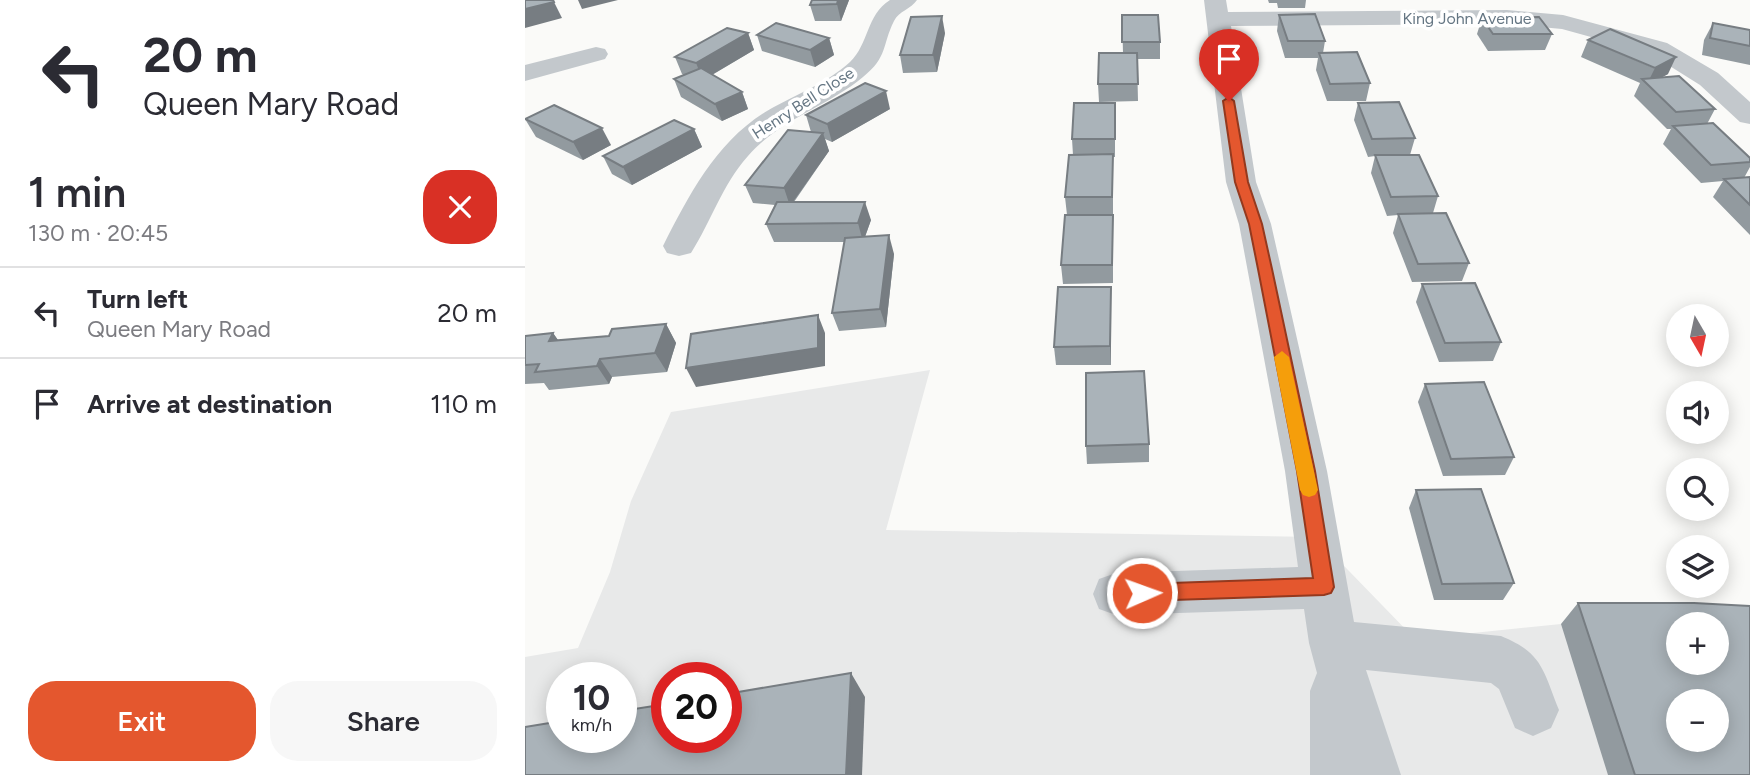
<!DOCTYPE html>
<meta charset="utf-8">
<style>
:root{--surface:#fff;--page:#f7f7f7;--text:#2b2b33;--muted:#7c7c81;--line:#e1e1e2;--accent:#e4572e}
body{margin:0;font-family:Figtree,sans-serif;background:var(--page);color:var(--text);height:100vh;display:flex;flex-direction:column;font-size:26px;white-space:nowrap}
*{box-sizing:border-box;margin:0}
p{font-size:23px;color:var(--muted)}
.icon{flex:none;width:38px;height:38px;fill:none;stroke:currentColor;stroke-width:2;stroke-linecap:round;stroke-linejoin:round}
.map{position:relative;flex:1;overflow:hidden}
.panel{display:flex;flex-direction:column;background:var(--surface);width:525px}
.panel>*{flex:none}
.hud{background:#fff;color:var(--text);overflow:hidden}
.needle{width:46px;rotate:171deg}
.fabs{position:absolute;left:1141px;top:304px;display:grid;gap:14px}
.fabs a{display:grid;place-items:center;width:63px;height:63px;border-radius:50%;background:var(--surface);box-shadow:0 4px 18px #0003;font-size:35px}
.speed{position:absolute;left:21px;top:662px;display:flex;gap:14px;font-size:35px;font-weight:700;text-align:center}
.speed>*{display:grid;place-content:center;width:91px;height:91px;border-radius:50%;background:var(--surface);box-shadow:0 4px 18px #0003;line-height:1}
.speed small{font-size:18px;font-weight:400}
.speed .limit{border:10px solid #d22;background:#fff;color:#111}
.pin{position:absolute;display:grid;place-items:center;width:60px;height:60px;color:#fff;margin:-72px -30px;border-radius:50% 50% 50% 0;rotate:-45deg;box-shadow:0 0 7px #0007}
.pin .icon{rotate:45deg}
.me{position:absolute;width:77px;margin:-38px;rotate:88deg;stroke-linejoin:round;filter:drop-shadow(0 0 5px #0008)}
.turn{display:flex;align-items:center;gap:24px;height:147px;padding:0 28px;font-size:32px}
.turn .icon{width:91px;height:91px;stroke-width:2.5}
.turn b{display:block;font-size:49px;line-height:60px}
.round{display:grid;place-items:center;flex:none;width:74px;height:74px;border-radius:28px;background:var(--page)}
.summary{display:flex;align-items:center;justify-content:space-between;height:119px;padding:0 28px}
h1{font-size:42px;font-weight:600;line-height:52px}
.button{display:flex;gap:14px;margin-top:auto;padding:14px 28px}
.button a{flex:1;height:80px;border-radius:28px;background:var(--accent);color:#fff;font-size:28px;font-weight:600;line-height:80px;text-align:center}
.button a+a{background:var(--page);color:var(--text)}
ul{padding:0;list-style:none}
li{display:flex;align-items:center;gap:21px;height:91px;padding:0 28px;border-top:2px solid var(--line)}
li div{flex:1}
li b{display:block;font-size:26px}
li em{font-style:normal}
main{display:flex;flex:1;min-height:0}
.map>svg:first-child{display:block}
</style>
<main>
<section class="panel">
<div class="hud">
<div class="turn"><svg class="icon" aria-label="left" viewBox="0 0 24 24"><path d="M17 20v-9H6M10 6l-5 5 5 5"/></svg><div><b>20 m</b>Queen Mary Road</div></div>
</div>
<div class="summary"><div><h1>1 min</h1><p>130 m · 20:45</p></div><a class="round" style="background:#d93025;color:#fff"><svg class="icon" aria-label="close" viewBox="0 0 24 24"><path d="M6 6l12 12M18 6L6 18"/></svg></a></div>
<ul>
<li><svg class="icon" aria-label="left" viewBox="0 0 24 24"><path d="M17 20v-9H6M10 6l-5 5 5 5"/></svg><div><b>Turn left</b><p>Queen Mary Road</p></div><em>20 m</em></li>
<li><svg class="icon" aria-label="arrive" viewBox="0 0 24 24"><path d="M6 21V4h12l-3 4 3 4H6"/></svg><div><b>Arrive at destination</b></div><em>110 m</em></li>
</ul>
<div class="button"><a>Exit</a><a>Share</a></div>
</section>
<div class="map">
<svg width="1225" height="775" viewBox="0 0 1225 775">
<rect width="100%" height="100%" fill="#fafaf8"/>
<path fill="#e8e9e9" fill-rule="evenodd" d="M405,370L361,530L791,537L890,639L1036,624L1153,626V663H1192L1225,775H0V657L53,648L85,572L106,501L146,412ZM37,677H96V737H37ZM142,677H201V737H142ZM1153,702H1192V740H1153Z"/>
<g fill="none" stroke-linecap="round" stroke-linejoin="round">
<g fill="#c3c8cc" fill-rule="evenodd">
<path d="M365,0H392C386,9 374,11 369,21C357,45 363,57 338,77C302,107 255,119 223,156C197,185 186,222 166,253L154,256L142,253L138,246C164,195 191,142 242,111C269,95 301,84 325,62C344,44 341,15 365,0Z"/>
<path d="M679,0H701L703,12L982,10L1038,15L1142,43L1193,73L1225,102V124L1215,122L1175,85L1124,53L1037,29L982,24L706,26L731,182L746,224L802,471L829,622L976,636C1018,653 1018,671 1034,710L1026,728L1008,736L990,728L974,689L966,683L841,670L876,775H785V691L792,673L784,643L779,609L591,615L574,609L568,594L574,579L591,573L773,567L760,471L714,224L701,182Z"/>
<path d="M71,47L80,49L83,54L80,59L0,81V65Z"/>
</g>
</g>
<g fill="#929a9f">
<path d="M287,0H324L316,21H290L285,5Z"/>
<path d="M743,0H781L780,8H753L752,3H744Z"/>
<path d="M597,15L635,42V59H612L613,101L574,102L573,84L598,53Z"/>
<path d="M754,15L800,41L798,53L845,83L841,101H802L791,70L793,58H760L752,31Z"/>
<path d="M957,18L1027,34L1020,50L963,51L952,34Z"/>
<path d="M1188,23L1225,30V65L1177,55L1179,40Z"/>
<path d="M223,33L229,50L187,75L217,92L223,109L197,121L156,97L149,79L159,75L157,74L150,57Z"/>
<path d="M420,33L412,72L378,73L375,55Z"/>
<path d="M232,35L304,38L309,55L290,67L237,51Z"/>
<path d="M1063,40L1143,74L1137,77L1190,109L1182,124L1225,158V167L1219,178L1225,177V235L1188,197L1198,181L1176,183L1138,144L1146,129H1142L1109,96L1115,83L1056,57Z"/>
<path d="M590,103V157H588V283L538,284L536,265L542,215L540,197L548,155L547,139Z"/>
<path d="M833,103L890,138L885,155L913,196L908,213L944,263L937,281L887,282L868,233L873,215L862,216L846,173L850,156L843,157L829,120Z"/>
<path d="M365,109L307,142L300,139L304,151L269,202L346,220L340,237L369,254L361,327L314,331L307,313L320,242H249L241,224L250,205L228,203L220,185L286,132L281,115Z"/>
<path d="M0,119L86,145L58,160L11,137Z"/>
<path d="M169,129L177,147L107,185L87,174L78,156Z"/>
<path d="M897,284L976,342L968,361L914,362L891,302Z"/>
<path d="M586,287V365H531L529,347Z"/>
<path d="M141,324L151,343L142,372L87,377L84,384L24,390L19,383L0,384V336L28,333L33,340L84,336Z"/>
<path d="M900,384L989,457L980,475L918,476L893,402Z"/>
<path d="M624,444V462L562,464L561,446Z"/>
<path d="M891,490L989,583L978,600H909L884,508Z"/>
<path d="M1053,603L1225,775H1083L1036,624Z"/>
</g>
<g fill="#777d82">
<path d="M53,0H93L57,9Z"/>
<path d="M313,0H324L316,21L312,4Z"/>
<path d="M29,2L37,18L0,28V9Z"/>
<path d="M417,16L420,33L412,72L408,55Z"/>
<path d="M223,33L229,50L178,80L171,63Z"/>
<path d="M304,38L309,55L290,67L285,50Z"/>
<path d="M1151,57L1143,74L1123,85L1122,84L1130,68Z"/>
<path d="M361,91L365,109L307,142L302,124Z"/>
<path d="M217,92L223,109L197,121L190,104Z"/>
<path d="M77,128L86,145L58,160L48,142Z"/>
<path d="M169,129L177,147L107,185L98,167Z"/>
<path d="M298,133L304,151L265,206L259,188Z"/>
<path d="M340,202L346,220L338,242L333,223Z"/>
<path d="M364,235L369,254L361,327L355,309Z"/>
<path d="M586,287V365L585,346Z"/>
<path d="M293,315L300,333V366L171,387L161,368Z"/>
<path d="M141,324L151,343L142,372L130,353Z"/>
<path d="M28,333L41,352L24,341Z"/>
<path d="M75,359L87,377L84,384L72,366Z"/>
<path d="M326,673L340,697L337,775H321Z"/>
</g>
<g fill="#aab3b9" stroke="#777d82" stroke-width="2" fill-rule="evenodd">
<path d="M0,0H28L29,2L0,9Z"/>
<path d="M287,0H313L312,4L285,5Z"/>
<path d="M790,14L800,41H763L754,15Z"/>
<path d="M597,15H633L635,42H597Z"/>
<path d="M417,16L408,55H375L386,17Z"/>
<path d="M1014,17L1027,34H968L957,18Z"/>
<path d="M251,23L304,38L285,50L232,35Z"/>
<path d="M1188,23L1225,30V46L1185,38Z"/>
<path d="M202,28L223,33L171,63L150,57Z"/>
<path d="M1085,29L1151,57L1130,68L1063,40Z"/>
<path d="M832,52L845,83L805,84L794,53Z"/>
<path d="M574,53H612L613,84H573Z"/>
<path d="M176,68L217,92L190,104L149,79Z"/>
<path d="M1154,76L1190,109L1151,112L1117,79Z"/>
<path d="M340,83L361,91L302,124L281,115Z"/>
<path d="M874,102L890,138L847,139L833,103Z"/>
<path d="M549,103H590V139H547Z"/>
<path d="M29,105L77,128L48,142L0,119Z"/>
<path d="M149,120L169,129L98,167L78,156Z"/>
<path d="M1188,123L1225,158V162L1186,165L1148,126Z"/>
<path d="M263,130L298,133L259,188L220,185Z"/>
<path d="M588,154L587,197H540L544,155Z"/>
<path d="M850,155H894L913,196L866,197Z"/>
<path d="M1225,177V205L1199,179Z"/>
<path d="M252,202H340L333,223L241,224Z"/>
<path d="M921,213L944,263L893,264L873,214Z"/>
<path d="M540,215H588L587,265H536Z"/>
<path d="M364,235L355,309L307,313L320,238Z"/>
<path d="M950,283L976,342L920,343L897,284Z"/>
<path d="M533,287H586L585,346L529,347Z"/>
<path d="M293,315V348L161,368L166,334Z"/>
<path d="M141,324L130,353L75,359L72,366L10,372L14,364L0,365V336L28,333L24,341L84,336L87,329Z"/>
<path d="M619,371L624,444L561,446V373Z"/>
<path d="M959,382L989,457L926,459L900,384Z"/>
<path d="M956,489L989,583L917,584L891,490Z"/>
<path d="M1053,603H1169L1225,606V775H1110ZM1153,625H1192V663H1153ZM1153,702H1192V740H1153Z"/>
<path d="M326,673L321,775H0V727L37,721V737H96V711L142,704V737H201V694Z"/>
</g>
<path fill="#e4572e" stroke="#94391e" stroke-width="2" d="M704,97L709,101L723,182L737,224L747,269L790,471L809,587L806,593L799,595L617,601L610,599L607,593L610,587L617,584L788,578L772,471L733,269L724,224L710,182L698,101Z"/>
<path fill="#f59e0b" d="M757,351L764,357L793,490L790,495L784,497L778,495L775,490L749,357Z"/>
<g text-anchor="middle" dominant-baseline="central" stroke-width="7" stroke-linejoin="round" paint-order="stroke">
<g font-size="16" fill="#657683" stroke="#fff">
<text x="942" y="18">King John Avenue</text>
<text transform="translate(278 103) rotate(-33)">Henry Bell Close</text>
</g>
</g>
</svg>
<div class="fabs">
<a><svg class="needle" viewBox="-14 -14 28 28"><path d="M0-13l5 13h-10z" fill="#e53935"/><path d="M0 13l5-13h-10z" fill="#7c7c81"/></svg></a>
<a><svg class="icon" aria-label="sound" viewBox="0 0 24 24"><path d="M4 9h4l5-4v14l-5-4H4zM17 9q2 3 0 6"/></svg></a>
<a><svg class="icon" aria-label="search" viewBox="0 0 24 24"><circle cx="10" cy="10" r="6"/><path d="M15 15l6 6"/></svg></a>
<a><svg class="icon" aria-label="layers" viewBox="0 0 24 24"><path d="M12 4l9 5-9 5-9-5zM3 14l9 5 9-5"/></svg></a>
<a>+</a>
<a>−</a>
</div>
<div class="speed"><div>10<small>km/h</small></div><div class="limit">20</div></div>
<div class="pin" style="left:704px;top:101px;background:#d93025"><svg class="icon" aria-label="arrive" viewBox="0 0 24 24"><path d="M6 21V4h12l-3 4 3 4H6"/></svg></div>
<svg class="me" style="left:617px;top:593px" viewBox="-20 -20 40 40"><circle r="17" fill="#e4572e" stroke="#fff" stroke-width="3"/><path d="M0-11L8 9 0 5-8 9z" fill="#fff"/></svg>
</div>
</main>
